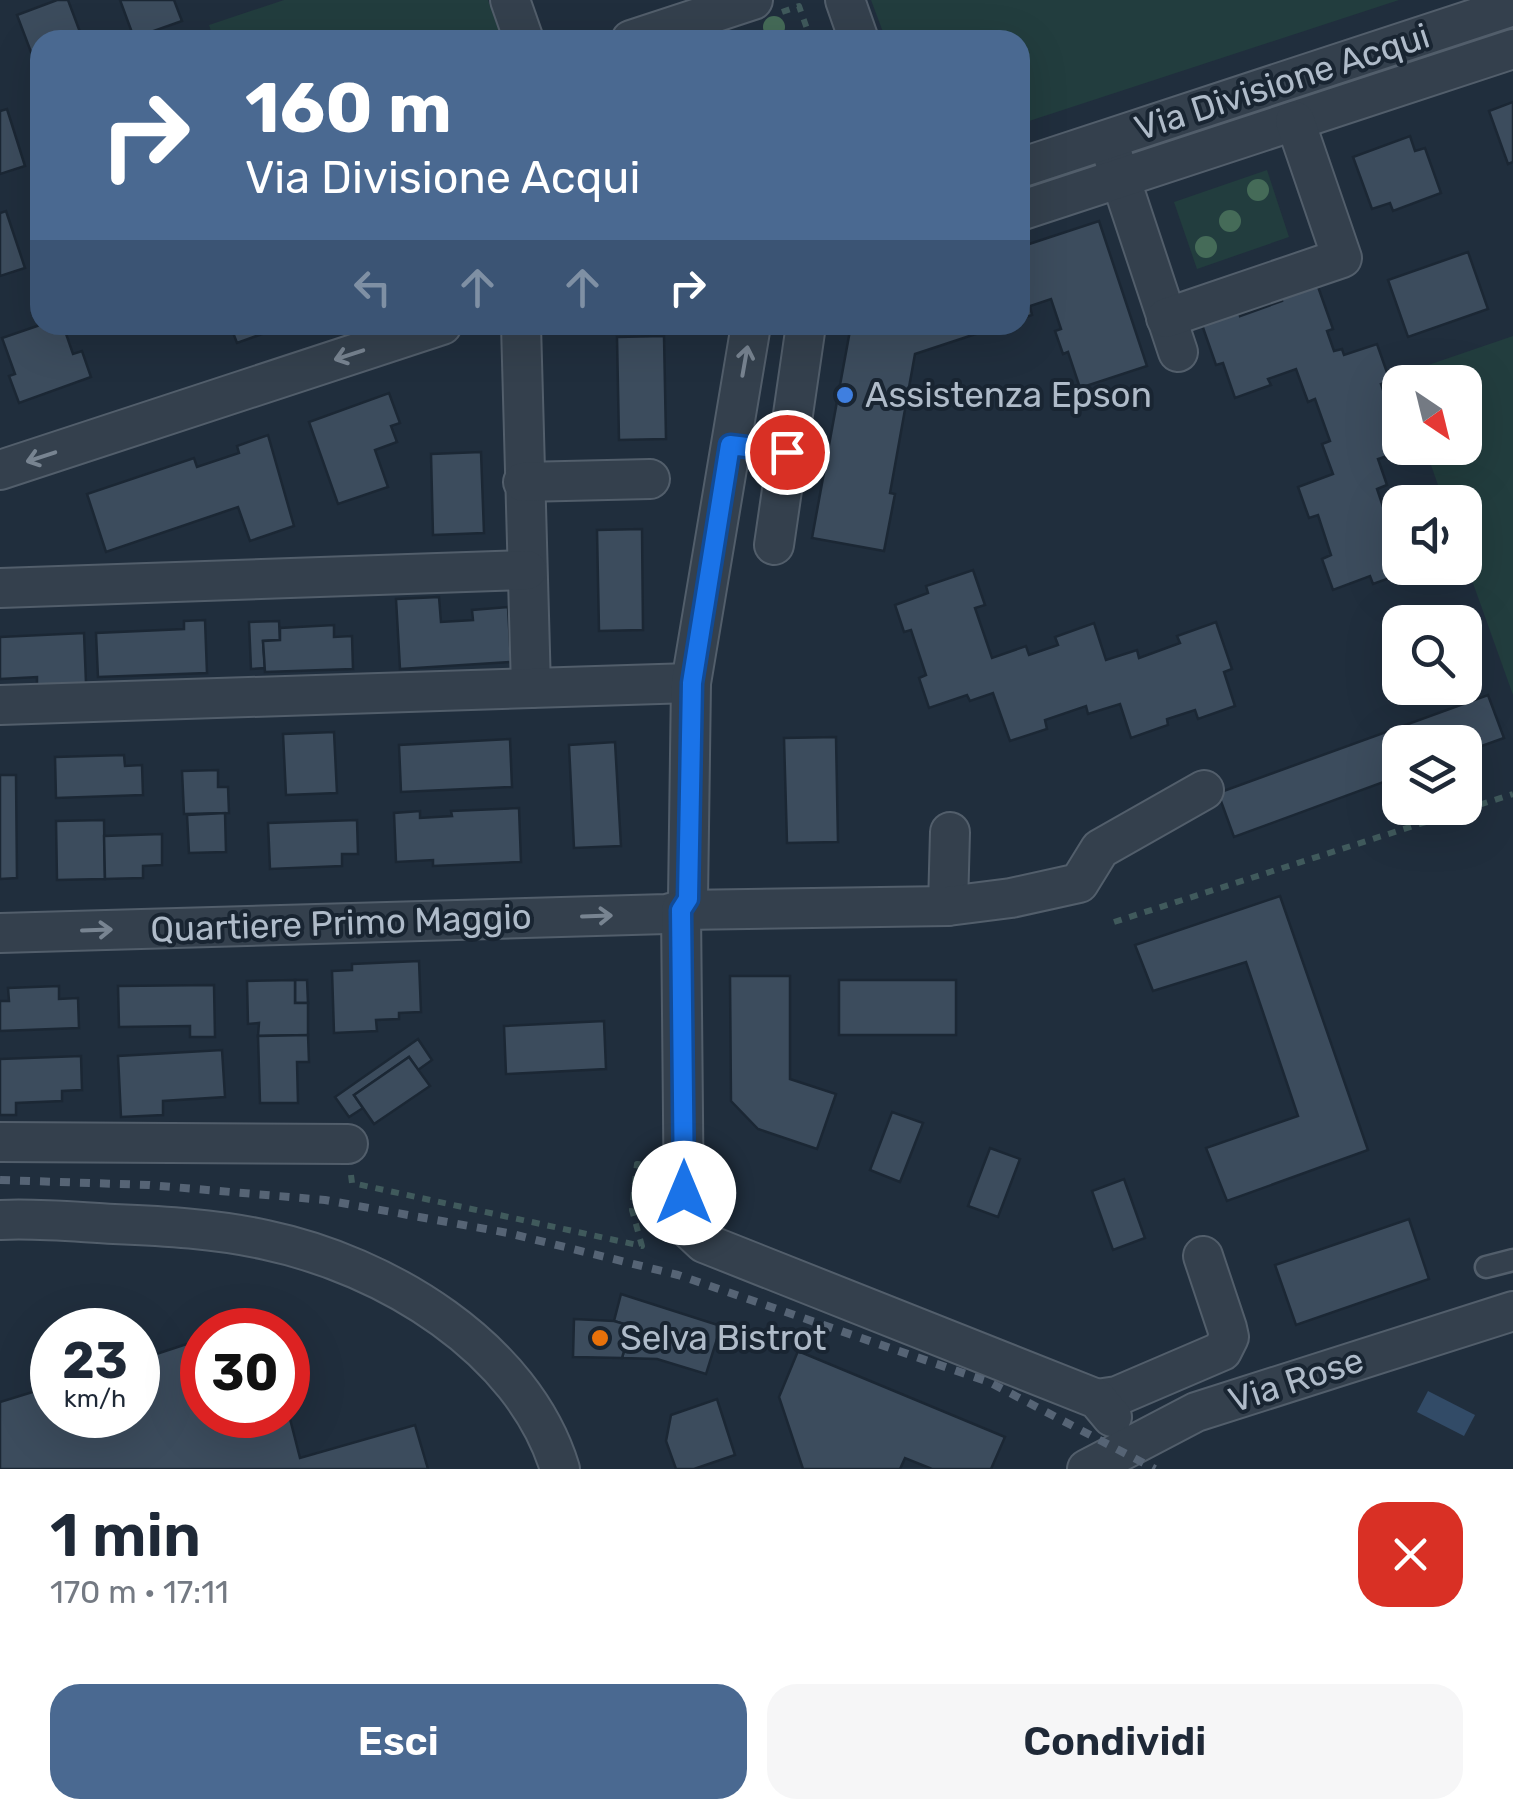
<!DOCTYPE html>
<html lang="it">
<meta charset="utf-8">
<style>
:root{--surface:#fff;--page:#f6f6f7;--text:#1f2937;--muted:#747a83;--accent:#4a6991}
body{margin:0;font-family:Rubik,sans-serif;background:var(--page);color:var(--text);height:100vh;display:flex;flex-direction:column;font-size:38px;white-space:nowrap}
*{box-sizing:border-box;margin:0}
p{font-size:32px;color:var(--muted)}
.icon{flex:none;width:55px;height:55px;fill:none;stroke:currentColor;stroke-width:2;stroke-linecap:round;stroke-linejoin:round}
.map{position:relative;height:1469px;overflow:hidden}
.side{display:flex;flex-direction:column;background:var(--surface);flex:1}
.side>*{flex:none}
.hud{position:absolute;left:30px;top:30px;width:1000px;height:305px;border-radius:30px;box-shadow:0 10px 40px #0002;background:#4a6991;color:#fff;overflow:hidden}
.needle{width:65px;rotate:145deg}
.fabs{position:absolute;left:1382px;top:365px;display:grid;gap:20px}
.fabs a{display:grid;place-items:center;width:100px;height:100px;border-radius:20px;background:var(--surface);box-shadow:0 10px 40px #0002;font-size:50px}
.speed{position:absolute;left:30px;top:1308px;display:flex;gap:20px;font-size:50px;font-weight:700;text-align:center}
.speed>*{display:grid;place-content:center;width:130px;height:130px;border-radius:50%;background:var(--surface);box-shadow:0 10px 40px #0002;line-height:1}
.speed small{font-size:25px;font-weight:400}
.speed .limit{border:15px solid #d22;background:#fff;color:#111}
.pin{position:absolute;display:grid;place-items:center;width:85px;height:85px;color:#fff;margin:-42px;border:5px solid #fff;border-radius:50%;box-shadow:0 2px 10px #0007}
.me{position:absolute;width:110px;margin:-55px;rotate:0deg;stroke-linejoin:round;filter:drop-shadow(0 0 8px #0008)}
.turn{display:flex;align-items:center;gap:35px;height:210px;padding:0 50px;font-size:45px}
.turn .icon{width:130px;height:130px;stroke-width:2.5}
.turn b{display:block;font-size:70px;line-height:85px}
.lanes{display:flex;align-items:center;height:95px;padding:0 50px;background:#0003;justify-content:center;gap:50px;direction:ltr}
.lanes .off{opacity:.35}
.round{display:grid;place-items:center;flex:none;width:105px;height:105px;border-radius:30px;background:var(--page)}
.head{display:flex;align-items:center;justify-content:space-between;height:170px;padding:0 50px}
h1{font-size:60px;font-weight:600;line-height:75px}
.primary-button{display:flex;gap:20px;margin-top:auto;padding:20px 50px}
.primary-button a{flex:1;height:115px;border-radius:30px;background:var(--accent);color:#fff;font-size:40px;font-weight:600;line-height:115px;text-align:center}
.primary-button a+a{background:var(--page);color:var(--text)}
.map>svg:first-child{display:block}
</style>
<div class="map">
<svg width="1513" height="1469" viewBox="0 0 1513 1469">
<rect width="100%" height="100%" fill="#202e3d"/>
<g fill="#223d3e">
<path d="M284,0H488L502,40H214L209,25Z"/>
<path d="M871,0H1399L1020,124V40H886Z"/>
<path d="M1267,170L1289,237L1197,269L1174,202Z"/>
<path d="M1513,336V695L1465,561V502H1444L1425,448H1465V382H1401L1399,375Z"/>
</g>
<path fill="#324b67" d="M1428,1391L1475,1415L1464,1436L1417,1412Z"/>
<g fill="#3c4c5d" stroke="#1b2734" stroke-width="2.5">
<path d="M57,0H68L83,40H40V67L37,68L17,15Z"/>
<path d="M120,0H174L182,21L134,38Z"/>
<path d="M1513,102V162L1508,164L1489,111Z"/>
<path d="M7,109L25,166L0,174V111Z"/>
<path d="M1410,136L1415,151L1425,148L1441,193L1393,211L1390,203L1372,209L1353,157Z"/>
<path d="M6,211L25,268L0,276V213Z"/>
<path d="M1099,221L1147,366L1080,388L1068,352L1063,354L1055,331L1061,329L1051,299L1030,306L1032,315L1020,319V247Z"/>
<path d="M1468,252L1488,309L1408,337L1388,280Z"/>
<path d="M1316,281L1333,329L1327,331L1334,351L1342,349L1344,355L1377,344L1390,381L1381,384L1391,414L1398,411L1400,418V448H1411L1378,459L1387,485L1377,489L1394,539L1400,537V568L1415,569L1373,584L1370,576L1333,590L1322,559L1331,555L1318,515L1309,518L1298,487L1333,474L1322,444L1330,441L1315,399L1308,402L1296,369L1268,379L1271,385L1235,398L1223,363L1216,365L1201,322L1238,309L1240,316L1282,301L1280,294Z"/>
<path d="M40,325H63L73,354L82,351L91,377L19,403L9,376L15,374L2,338Z"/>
<path d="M230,325H287L237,343Z"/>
<path d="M851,325H1003L915,354L890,493L895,494L884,551L812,538Z"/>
<path d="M664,336L666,439L619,440L617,337Z"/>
<path d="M389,393L400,423L391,426L397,442L375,450L388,487L338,504L309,422Z"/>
<path d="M268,435L294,526L250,541L238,507L106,552L87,494L194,458L197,467L239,453L237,446Z"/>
<path d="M481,452L484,533L433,535L431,454Z"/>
<path d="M642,529L643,630L599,631L597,530Z"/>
<path d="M973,570L985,605L975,608L992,658L1026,646L1029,655L1058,645L1055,637L1094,623L1106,660L1137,650L1139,658L1180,643L1177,636L1216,622L1232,669L1224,672L1235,706L1198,719L1195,710L1167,719L1168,725L1131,738L1120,704L1088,714L1086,706L1045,720L1047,729L1010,741L993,693L970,701L967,695L929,708L919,678L926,675L911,630L904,632L895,605L928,593L926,586Z"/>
<path d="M439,597L441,622L473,620L472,610L508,607L511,662L400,669L396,599Z"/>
<path d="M205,620L207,673L98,677L96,633L184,629V621Z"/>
<path d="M279,621L280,640L263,641L265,668L251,669L249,622Z"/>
<path d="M334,625V637L352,636L353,669L265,672L263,641L280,640V628Z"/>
<path d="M84,633L86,683L37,685V677L0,679V637Z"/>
<path d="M1488,695L1504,738L1465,752V742H1400V776L1234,837L1218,793Z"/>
<path d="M334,732L337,793L286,795L283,734Z"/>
<path d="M836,737L838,842L787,843L784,738Z"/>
<path d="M510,739L512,787L401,792L399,745Z"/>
<path d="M615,742L621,846L574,848L569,745Z"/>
<path d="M124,755L125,766L142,765L143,795L56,798L55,757Z"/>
<path d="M218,770V787H228L229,813L184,814L182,771Z"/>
<path d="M0,775H16L17,878L0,879Z"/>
<path d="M519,808L521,862L433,866V860L396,862L394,813L420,811V818L452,816L451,811Z"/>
<path d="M225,813L226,852L189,853L187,815Z"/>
<path d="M104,820L105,879L57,880L56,821Z"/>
<path d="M357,820L358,854H342V866L270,869L268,823Z"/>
<path d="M162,834V865L143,866V878L105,879L104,836Z"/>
<path d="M1280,896L1368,1150L1227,1201L1206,1148L1298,1116L1246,962L1153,991L1135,945Z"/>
<path d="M419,961L421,1012L399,1013V1019L376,1020L377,1031L334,1033L332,971L352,970V964Z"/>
<path d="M730,976H790V1079L836,1094L817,1149L758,1129L731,1101Z"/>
<path d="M295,980H307L308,1003H295Z"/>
<path d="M295,980V1003H308V1035L258,1036L259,1023L248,1024L247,981Z"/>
<rect x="839" y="980" width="117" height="55"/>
<path d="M214,985L215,1037H190V1026L119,1027L118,986Z"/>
<path d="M59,986V999L78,998L79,1028L0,1031V1001H9L8,988Z"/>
<path d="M604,1021L606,1069L506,1074L504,1026Z"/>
<path d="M308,1035L309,1062H297L298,1103H260L258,1036Z"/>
<path d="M418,1039L432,1060L418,1070L409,1057L354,1095L363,1108L349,1117L335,1097Z"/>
<path d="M222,1050L225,1097L163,1101V1115L121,1117L118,1056Z"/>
<path d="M81,1056L82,1090L62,1091V1101L16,1103V1115H0V1059Z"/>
<path d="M409,1057L430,1086L374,1124L354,1095Z"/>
<path d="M892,1112L923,1123L900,1182L870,1170Z"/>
<path d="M990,1148L1020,1159L998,1217L968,1206Z"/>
<path d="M1124,1179L1145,1238L1113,1250L1092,1191Z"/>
<path d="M1409,1219L1429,1279L1296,1325L1275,1265Z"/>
<path d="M621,1294L721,1326L706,1374L657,1359L622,1358L631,1326L614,1321Z"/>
<path d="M574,1319L614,1321L631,1326L622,1358L573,1357Z"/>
<path d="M202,1339V1415H288V1411L300,1458L415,1425L428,1469H0V1402L52,1386V1415H138V1360Z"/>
<path d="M798,1351L1005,1437L991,1469H932L905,1458L900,1469H803L779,1397Z"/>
<path d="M717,1399L735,1455L694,1469H676L666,1441L671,1415Z"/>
</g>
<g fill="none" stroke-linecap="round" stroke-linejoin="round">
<defs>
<path id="service" d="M1486,1267L1513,1260"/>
<g id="minor">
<path d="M510,0L524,40"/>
<path d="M845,0L859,40"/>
<path d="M631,40L753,0"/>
<path d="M1113,156L1178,352"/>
<path d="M1020,168L1513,6"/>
<path d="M1020,211L1513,49"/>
<path d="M1166,318L1342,258L1295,121"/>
<path d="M521,325L531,688"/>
<path d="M0,470L442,325"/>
<path d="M523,482L650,479"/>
<path d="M774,545L806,325"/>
<path d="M0,588L527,570"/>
<path d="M0,705L691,683"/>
<path d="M948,906L950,832"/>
<path d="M0,933L667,914L681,910L688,899L691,683L751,325"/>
<path d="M0,1142L348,1144"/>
<path d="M0,1220C38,1218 76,1222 114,1224C164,1226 217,1229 266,1240C385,1265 523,1347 560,1469"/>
<path d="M1097,1399L1117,1396L1222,1351L1229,1337L1227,1328L1203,1256"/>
<path d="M1112,1417L1097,1399L704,1243L687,1227L684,1217L681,910L948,906L1011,898L1079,883L1100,849L1204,790"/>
<path d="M1087,1469L1196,1412L1513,1311"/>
</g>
</defs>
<use href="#service" stroke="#525e6b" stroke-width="25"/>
<use href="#minor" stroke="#525e6b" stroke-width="42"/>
<g stroke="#405a5c" stroke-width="6" stroke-dasharray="8 8" stroke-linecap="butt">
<path d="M782,12L799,6L811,40"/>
<path d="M1114,922L1513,794"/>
<path d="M351,1175L352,1183L642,1246L632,1210L637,1164L651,1165"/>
</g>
<use href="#service" stroke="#34404d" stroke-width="20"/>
<use href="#minor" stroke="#34404d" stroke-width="38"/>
<path stroke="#566475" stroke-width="8" stroke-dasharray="10 10" stroke-linecap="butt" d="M0,1180L149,1185L325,1200L508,1233L678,1275L989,1382L1155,1469"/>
</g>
<g fill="#456b58">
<circle cx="774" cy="27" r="11"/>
<circle cx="1258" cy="190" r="11"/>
<circle cx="1230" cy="221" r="11"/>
<circle cx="1206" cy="247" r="11"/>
</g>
<defs><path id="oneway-shaft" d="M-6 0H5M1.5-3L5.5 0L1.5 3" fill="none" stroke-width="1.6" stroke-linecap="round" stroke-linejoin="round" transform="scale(2.5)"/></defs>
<g stroke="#788491">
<use href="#oneway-shaft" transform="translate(349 355) rotate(162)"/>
<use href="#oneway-shaft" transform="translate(745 361) rotate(-80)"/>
<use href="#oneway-shaft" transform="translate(41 457) rotate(162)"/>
<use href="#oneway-shaft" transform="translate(597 916) rotate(-2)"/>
<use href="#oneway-shaft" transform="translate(97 930) rotate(-2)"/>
</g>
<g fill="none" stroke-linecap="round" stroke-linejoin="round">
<defs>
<path id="route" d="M684,1193L681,910L688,899L692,683L730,445L787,452"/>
</defs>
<use href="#route" stroke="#114b97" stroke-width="25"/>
<use href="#route" stroke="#1a73e8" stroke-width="18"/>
</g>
<circle fill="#3f7fe0" stroke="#192532" stroke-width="4" cx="845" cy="395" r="10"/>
<circle fill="#e8710a" stroke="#192532" stroke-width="4" cx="600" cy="1338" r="10"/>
<g text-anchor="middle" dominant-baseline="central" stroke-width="8" stroke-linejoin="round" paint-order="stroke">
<g font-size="35" fill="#afbbc9" stroke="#192532">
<text transform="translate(1282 82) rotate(-18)">Via Divisione Acqui</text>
<text transform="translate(341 923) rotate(-2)">Quartiere Primo Maggio</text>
<text transform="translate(1296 1380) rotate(-18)">Via Rose</text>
</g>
<g font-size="35" fill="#afbbc9" stroke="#192532" text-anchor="start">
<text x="865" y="395">Assistenza Epson</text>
<text x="620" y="1338">Selva Bistrot</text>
</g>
</g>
</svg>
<div class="fabs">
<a><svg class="needle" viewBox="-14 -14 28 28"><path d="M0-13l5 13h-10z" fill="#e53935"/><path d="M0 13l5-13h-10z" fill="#747a83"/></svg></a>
<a><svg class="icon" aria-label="sound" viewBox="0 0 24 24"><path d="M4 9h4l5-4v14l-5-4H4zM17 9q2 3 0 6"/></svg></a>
<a><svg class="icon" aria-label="search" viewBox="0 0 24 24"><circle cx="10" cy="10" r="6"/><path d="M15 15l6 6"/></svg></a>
<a><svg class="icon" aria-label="layers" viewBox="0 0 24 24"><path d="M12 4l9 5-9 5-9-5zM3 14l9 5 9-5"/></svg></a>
</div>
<div class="speed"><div>23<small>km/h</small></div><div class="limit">30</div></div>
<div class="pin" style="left:787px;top:452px;background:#d93025"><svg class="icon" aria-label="arrive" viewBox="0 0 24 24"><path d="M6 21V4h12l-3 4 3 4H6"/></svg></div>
<svg class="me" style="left:684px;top:1193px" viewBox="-20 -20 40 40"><circle r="19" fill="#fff"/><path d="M0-13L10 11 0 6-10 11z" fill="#1a73e8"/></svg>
<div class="hud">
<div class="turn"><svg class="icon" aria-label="right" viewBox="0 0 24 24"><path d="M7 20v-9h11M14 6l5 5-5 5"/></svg><div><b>160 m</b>Via Divisione Acqui</div></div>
<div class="lanes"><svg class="icon off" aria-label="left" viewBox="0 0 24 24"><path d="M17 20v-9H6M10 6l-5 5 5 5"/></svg><svg class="icon off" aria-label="ahead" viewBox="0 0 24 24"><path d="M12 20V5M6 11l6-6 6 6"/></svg><svg class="icon off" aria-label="ahead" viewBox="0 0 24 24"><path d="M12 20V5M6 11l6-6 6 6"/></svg><svg class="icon" aria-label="right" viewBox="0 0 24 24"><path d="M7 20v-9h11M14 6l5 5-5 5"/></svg></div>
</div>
</div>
<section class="side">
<div class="head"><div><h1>1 min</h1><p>170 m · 17:11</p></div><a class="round" style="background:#d93025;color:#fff"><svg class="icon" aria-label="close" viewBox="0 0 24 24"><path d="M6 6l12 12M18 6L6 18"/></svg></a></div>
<div class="primary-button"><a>Esci</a><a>Condividi</a></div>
</section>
